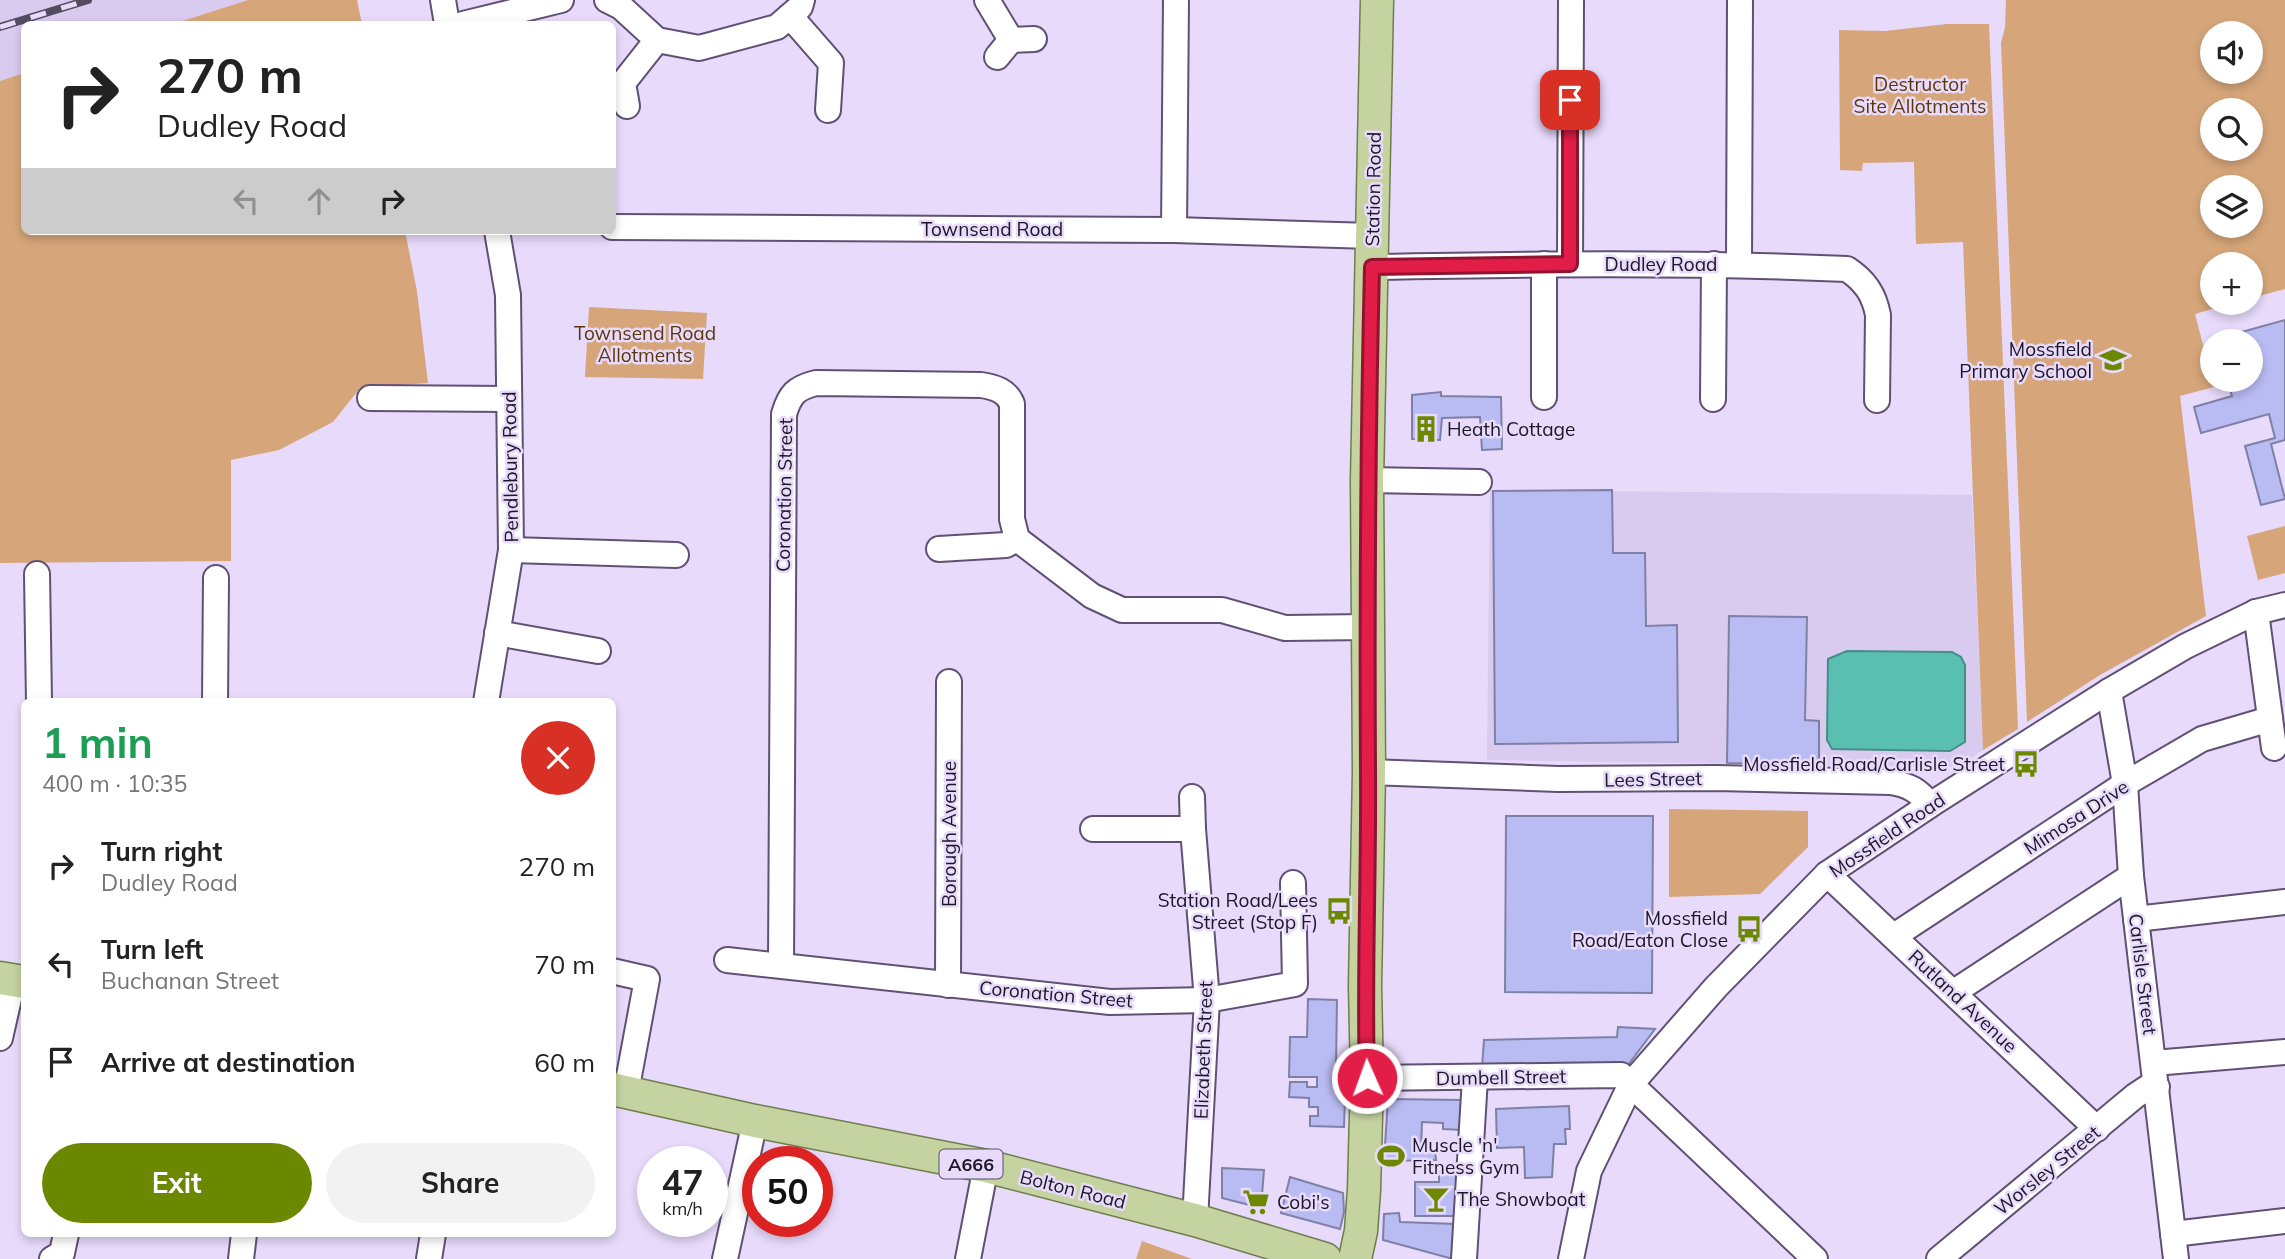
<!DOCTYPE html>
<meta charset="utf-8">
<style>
:root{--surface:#fff;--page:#f2f2f2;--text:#222;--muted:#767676;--accent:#6c8800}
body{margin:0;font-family:Mulish,sans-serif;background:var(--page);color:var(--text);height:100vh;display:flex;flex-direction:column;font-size:26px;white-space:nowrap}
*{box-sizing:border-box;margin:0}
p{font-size:23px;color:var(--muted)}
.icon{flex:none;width:38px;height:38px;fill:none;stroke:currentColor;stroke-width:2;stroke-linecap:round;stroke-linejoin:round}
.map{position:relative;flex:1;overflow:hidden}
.sheet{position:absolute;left:21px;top:698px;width:595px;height:539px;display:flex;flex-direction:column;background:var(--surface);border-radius:10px;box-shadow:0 4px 10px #0003}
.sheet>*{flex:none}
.top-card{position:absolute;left:21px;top:21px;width:595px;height:214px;border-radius:10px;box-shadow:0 4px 10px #0003;background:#fff;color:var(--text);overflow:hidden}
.tools{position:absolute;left:2200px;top:21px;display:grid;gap:14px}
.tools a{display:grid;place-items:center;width:63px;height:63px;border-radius:50%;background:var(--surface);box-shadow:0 4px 10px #0003;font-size:35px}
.speed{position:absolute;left:637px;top:1146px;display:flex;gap:14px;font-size:35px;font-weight:700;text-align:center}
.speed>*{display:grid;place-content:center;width:91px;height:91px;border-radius:50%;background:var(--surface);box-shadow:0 4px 10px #0003;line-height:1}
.speed small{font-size:18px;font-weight:400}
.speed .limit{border:10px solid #d22;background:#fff;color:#111}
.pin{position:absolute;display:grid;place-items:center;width:60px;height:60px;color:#fff;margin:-30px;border-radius:14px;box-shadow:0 4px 10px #0006}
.me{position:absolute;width:77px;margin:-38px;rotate:358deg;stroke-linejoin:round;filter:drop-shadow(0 0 5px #0008)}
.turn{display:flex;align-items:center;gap:24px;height:147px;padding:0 21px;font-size:32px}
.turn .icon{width:91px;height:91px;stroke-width:2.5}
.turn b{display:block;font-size:49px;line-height:60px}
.lanes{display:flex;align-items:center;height:66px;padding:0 21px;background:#0003;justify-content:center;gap:35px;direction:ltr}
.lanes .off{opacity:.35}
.round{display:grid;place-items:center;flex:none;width:74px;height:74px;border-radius:37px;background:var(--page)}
.summary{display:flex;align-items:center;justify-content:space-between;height:119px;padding:0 21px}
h1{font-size:42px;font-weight:700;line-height:52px;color:#1e9e55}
.button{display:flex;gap:14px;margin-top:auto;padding:14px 21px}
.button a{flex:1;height:80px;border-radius:42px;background:var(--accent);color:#fff;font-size:28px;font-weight:700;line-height:80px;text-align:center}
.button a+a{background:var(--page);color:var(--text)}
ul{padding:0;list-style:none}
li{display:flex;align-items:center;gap:21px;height:98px;padding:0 21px}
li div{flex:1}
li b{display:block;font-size:26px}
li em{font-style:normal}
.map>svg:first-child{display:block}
</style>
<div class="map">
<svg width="2285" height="1259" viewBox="0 0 2285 1259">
<rect width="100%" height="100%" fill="#e7dafb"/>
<g fill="#d9caf0">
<path d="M0,0H248L173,24H24V73L0,81Z"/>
<path d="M1490,490L1972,495L1983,750L1958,767L1487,760Z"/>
</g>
<g fill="#d6a67a" fill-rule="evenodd">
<path d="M248,0H357L362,24H173Z"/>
<path d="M2006,0H2285V289L2251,298L2250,264H2212V303H2233L2195,314L2214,387L2180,396L2206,616L2100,675L2027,722L2001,43L2005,27ZM2250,33V72H2212V33ZM2212,110H2250V149H2212ZM2212,187H2250V226H2212Z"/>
<path d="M1947,24H1989L2018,729L1983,750L1963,242L1916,244L1914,162L1863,163L1862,171L1840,170L1839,30L1885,31Z"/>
<path d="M24,73V231H405L417,291L428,383L360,388L333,422L279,450L231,460V561L0,563V81Z"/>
<path d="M589,307L707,313L703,379L585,377Z"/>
<path d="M2285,526V573L2258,580L2247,536Z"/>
<path d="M1669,809L1808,811V847L1760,894L1669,897Z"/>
<path d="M1142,1241L1192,1259H1136Z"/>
</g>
<path fill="#59c0b1" stroke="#478d87" stroke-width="2" d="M1847,651L1952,652L1961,657L1965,665V742L1950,751L1832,749L1827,740L1828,659Z"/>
<g fill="#b9bbf3" stroke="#7f80a6" stroke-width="2">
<path d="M2285,320V440L2271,444L2285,499L2261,505L2245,446L2275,438L2269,414L2201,433L2194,407L2232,396L2227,380H2250V341H2212V352L2209,341Z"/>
<path d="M1441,392V396L1501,397L1502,449L1482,450L1480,417L1442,418L1440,440L1412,439V395Z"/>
<path d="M1612,490L1613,553H1645L1646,626L1677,625L1678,742L1495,744L1493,491Z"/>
<path d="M1729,616L1807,617L1805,720L1819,721V764L1727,763Z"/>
<path d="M1506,816H1653L1652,993L1505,992Z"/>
<path d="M1308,999L1337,1000L1336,1067H1346L1344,1127L1310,1126V1116H1318V1107H1309V1098L1289,1097L1290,1082H1307V1087H1317V1077H1289L1290,1037H1307Z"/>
<path d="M1618,1027L1655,1029L1628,1065L1482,1067L1484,1040L1617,1037Z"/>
<path d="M1388,1099L1462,1100V1130L1443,1129V1123L1422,1122L1421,1150L1435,1151L1436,1160L1384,1161Z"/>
<path d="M1569,1106L1570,1129H1565L1566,1144H1554L1552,1177L1525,1178L1524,1147L1497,1148L1496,1109Z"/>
<path d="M1222,1168L1264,1170L1261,1208L1222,1198Z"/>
<path d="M1439,1172H1457L1458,1216H1415V1182H1439Z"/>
<path d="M1290,1177L1343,1193L1344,1212L1340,1229L1281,1213Z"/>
<path d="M1399,1213L1400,1222L1456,1224L1453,1259L1383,1240L1384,1214Z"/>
</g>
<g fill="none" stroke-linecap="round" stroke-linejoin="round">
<defs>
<g id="minor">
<path d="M443,0L447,24"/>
<path d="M607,0L621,7L657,40L699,48L777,27L800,7L802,0"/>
<path d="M987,0L1011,40L1034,39"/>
<path d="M790,16L831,63L828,110"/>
<path d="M463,24L561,0"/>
<path d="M997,57L1011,40"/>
<path d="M627,106L623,83L657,40"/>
<path d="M612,227L1174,230L1372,236"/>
<path d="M1174,230L1176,0"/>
<path d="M1570,264L1571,0"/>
<path d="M1739,264L1740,0"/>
<path d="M1372,267C1530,264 1689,262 1847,269C1865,281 1874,294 1878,315L1877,400"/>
<path d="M1544,397V264"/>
<path d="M370,398L509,399"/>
<path d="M1713,399L1714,264"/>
<path d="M1367,480L1479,482"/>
<path d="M1017,539L1092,596L1122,610H1222L1285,628L1368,627"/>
<path d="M939,549L1006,545L1017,539"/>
<path d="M511,550L676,555"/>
<path d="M37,574L39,702"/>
<path d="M2256,612L2274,748"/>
<path d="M497,633L598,651"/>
<path d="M2109,691L2125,784L2131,876L2176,1259"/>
<path d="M215,702L216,578"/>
<path d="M486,702L511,550L508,295L497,231"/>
<path d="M1369,772L1558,779L1717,778L1890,782C1909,785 1918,790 1930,805"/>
<path d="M1192,797L1193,829L1207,1000L1195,1220"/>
<path d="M1093,829H1193"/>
<path d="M1827,874L2097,1129"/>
<path d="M2136,919L2285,902"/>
<path d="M1894,936L2125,784L2202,739L2270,719"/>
<path d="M727,960L1110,1002L1207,1000L1295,984L1293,883"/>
<path d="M781,965L784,414C790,394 796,388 816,383L981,385C995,387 1007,391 1012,404V519L1017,539"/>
<path d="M612,971L647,979L626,1092"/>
<path d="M948,985L949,682"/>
<path d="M1954,992L2131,876"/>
<path d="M0,1038L13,981"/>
<path d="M2154,1063L2285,1052"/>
<path d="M1367,1078L1621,1075L1815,1259"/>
<path d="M2173,1234L2285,1221"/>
<path d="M52,1259L62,1253L66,1234"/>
<path d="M241,1259L244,1234"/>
<path d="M429,1259L433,1234"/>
<path d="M725,1259L755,1121"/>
<path d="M968,1259L986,1166"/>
<path d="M1464,1259L1475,1078"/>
<path d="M1571,1259L1589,1171L1631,1084L1716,987L1827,874L1930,805L2109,691L2186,646L2256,612L2285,605"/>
<path d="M1939,1259L2135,1096L2147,1088L2157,1087"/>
</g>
<g id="major">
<path d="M0,978L24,982"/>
<path d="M612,1089L755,1121L986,1166L1195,1220L1325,1259"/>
<path d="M1355,1259L1361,1231L1364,1190L1367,1078L1365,986L1369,772L1367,480L1377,0"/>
</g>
</defs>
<use href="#minor" stroke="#605174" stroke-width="28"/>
<use href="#major" stroke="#6f7e4b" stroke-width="35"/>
<use href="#minor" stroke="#fff" stroke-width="24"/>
<use href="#major" stroke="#c4d3a0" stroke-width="32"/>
<defs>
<path id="rail" d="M0,27L88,0"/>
</defs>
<use href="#rail" stroke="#544c60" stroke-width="8"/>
<use href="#rail" stroke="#e7dafb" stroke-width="5" stroke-dasharray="16" stroke-linecap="butt"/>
</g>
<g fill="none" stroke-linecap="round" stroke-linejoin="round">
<defs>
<path id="route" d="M1367,1078C1364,975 1369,873 1368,771C1367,603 1368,435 1372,267L1570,264V100"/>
</defs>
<use href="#route" stroke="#92132f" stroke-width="18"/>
<use href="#route" stroke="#e11d48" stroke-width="12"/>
</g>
<defs>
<symbol id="school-bare" viewBox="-9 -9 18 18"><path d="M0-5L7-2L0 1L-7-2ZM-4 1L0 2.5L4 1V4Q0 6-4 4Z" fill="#6c8800" stroke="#e7dafb" stroke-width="2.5" paint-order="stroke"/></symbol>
<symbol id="building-bare" viewBox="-9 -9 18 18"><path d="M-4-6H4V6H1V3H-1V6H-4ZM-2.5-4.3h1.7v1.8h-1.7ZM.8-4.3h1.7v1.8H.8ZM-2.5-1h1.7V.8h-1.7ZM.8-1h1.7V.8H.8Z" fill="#6c8800" stroke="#e7dafb" stroke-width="2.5" paint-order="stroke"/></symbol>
<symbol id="bus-bare" viewBox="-9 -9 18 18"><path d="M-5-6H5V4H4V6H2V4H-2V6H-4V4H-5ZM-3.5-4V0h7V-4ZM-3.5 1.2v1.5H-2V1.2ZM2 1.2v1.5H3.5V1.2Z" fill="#6c8800" stroke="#e7dafb" stroke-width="2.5" paint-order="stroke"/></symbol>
<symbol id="stadium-bare" viewBox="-9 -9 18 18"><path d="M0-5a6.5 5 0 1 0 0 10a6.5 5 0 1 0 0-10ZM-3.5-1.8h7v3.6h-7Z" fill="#6c8800" stroke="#e7dafb" stroke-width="2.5" paint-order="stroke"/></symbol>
<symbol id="bar-bare" viewBox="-9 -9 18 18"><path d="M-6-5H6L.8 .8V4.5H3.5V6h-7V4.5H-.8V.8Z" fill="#6c8800" stroke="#e7dafb" stroke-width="2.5" paint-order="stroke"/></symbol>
<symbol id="supermarket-bare" viewBox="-9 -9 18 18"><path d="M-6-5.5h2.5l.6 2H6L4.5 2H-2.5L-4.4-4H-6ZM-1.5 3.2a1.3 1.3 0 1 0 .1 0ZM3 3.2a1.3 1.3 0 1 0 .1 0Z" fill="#6c8800" stroke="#e7dafb" stroke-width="2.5" paint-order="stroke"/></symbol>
</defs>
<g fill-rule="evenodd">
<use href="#school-bare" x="2094" y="341" width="38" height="38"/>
<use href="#building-bare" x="1407" y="410" width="38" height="38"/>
<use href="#bus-bare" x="2007" y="745" width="38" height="38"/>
<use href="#bus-bare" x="1320" y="892" width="38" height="38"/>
<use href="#bus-bare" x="1730" y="910" width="38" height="38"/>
<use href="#stadium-bare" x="1372" y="1137" width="38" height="38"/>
<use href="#bar-bare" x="1417" y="1180" width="38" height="38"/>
<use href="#supermarket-bare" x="1237" y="1183" width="38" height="38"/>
</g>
<g text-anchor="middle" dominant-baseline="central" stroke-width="5" stroke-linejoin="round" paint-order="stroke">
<rect fill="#e7dafb" stroke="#595165" stroke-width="2" x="939.5" y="1149.5" width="63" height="29" rx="5"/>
<g font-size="18" font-weight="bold" fill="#1c1625">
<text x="971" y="1164">A666</text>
</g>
<g font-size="19" fill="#5c360b" stroke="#e7dafb">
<text x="1920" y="84">Destructor<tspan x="1920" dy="22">Site Allotments</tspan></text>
<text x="645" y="333">Townsend Road<tspan x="645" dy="22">Allotments</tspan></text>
</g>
<g font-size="19" fill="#1c1625" stroke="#e7dafb">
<text transform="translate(1373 189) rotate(-89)">Station Road</text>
<text x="992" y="229">Townsend Road</text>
<text x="1661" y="264">Dudley Road</text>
<text transform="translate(510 467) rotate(-91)">Pendlebury Road</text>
<text transform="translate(784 495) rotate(-89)">Coronation Street</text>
<text transform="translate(1653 779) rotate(-1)">Lees Street</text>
<text transform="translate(2076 817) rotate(-33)">Mimosa Drive</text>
<text transform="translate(949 834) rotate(-90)">Borough Avenue</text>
<text transform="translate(1887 835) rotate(-34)">Mossfield Road</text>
<text transform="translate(2143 974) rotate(83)">Carlisle Street</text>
<text transform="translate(1056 994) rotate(5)">Coronation Street</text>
<text transform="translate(1963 1001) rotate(43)">Rutland Avenue</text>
<text transform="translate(1203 1050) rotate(-88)">Elizabeth Street</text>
<text transform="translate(1501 1077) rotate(-1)">Dumbell Street</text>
<text transform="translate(2047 1170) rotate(-39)">Worsley Street</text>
<text transform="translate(1073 1189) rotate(14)">Bolton Road</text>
</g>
<g font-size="19" fill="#1c1625" stroke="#e7dafb" text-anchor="end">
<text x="2092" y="349">Mossfield<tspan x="2092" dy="22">Primary School</tspan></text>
<text x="1447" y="429" text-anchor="start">Heath Cottage</text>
<text x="2005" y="764">Mossfield Road/Carlisle Street</text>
<text x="1318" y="900">Station Road/Lees<tspan x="1318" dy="22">Street (Stop F)</tspan></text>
<text x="1728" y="918">Mossfield<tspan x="1728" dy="22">Road/Eaton Close</tspan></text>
<text x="1412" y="1145" text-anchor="start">Muscle 'n'<tspan x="1412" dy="22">Fitness Gym</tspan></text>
<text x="1457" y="1199" text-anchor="start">The Showboat</text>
<text x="1277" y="1202" text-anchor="start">Cobi's</text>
</g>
</g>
</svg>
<div class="tools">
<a><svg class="icon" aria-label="sound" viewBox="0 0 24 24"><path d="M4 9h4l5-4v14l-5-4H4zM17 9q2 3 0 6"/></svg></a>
<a><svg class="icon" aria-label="search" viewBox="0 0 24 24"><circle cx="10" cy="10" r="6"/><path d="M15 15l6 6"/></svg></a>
<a><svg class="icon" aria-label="layers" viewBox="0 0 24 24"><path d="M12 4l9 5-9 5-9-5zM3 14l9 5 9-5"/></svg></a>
<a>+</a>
<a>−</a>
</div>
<div class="speed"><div>47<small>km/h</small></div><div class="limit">50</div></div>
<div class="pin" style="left:1570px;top:100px;background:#d93025"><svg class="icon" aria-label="arrive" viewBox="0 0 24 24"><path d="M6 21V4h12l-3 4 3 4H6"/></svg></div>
<svg class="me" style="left:1367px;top:1078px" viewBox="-20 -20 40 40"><circle r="17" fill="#e11d48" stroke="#fff" stroke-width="3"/><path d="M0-11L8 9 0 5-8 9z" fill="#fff"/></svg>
<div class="top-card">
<div class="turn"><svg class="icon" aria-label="right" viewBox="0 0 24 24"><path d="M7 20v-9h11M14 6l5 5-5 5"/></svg><div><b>270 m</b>Dudley Road</div></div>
<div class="lanes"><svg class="icon off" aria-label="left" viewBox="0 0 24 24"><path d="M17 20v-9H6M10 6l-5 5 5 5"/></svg><svg class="icon off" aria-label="ahead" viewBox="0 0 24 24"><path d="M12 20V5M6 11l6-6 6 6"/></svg><svg class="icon" aria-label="right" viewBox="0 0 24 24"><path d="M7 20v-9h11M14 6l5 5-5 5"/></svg></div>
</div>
<section class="sheet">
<div class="summary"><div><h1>1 min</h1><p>400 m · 10:35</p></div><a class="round" style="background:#d93025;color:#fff"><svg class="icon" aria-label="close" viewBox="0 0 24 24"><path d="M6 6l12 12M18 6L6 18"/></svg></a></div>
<ul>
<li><svg class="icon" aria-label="right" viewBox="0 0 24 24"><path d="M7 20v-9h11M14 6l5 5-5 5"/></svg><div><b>Turn right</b><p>Dudley Road</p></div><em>270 m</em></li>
<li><svg class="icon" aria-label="left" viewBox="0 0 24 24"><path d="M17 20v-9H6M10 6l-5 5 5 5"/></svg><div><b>Turn left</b><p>Buchanan Street</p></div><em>70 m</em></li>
<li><svg class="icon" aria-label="arrive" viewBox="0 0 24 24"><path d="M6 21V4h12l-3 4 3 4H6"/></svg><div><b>Arrive at destination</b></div><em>60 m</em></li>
</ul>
<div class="button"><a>Exit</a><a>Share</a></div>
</section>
</div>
